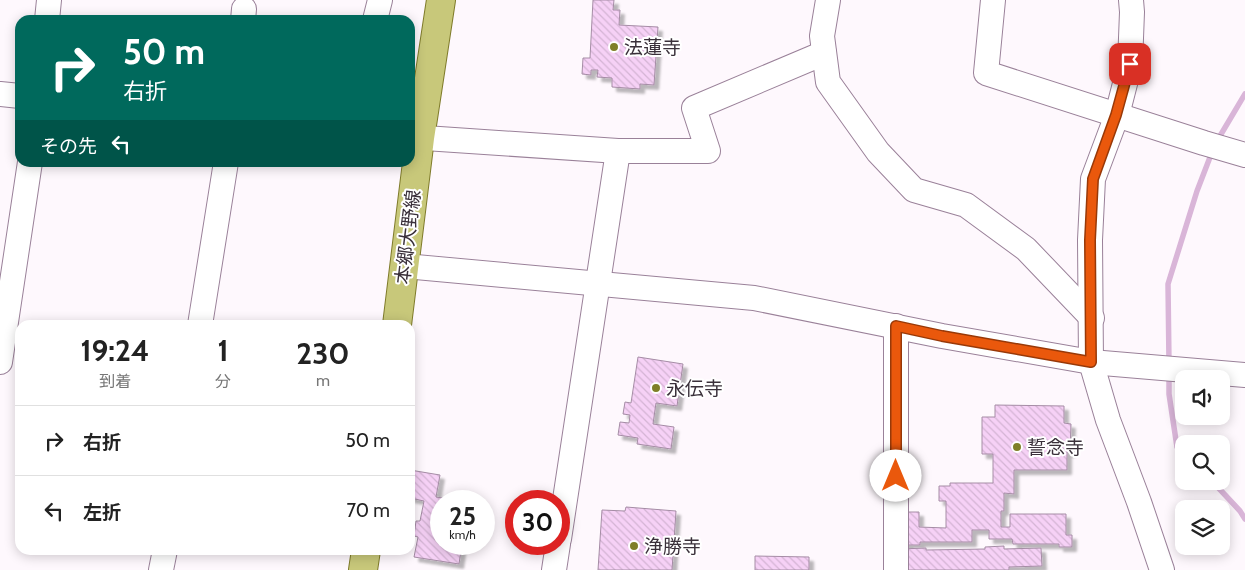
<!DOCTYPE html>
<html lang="ja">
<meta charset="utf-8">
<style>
:root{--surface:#fff;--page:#f2f2f2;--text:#222;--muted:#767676;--line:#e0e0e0}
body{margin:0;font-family:Cabin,"Noto Sans JP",sans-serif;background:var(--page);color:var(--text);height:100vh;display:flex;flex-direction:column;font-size:19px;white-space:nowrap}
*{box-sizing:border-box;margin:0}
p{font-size:16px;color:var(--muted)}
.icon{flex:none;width:28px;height:28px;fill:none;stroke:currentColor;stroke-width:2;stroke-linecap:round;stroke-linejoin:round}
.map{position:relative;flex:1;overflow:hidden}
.panel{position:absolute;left:15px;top:320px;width:400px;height:235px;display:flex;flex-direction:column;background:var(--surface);border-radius:15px;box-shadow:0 2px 12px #0003}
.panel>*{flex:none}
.banner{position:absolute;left:15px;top:15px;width:400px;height:152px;border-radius:15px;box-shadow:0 2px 12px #0003;background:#00695c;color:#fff;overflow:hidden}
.tools{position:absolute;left:1175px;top:370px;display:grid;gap:10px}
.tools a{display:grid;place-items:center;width:55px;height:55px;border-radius:10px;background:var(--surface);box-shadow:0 2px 12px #0003;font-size:25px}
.speed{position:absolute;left:430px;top:490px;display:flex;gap:10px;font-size:25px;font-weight:700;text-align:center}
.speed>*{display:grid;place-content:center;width:65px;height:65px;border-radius:50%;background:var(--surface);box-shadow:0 2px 12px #0003;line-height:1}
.speed small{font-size:12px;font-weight:400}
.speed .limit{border:8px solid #d22;background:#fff;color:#111}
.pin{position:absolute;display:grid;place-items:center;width:42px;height:42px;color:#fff;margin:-21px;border-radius:10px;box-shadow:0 2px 8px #0006}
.me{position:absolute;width:55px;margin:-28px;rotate:0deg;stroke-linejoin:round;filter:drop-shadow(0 0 4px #0008)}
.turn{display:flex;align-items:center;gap:18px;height:105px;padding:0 25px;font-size:22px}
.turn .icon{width:65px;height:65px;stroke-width:2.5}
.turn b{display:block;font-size:35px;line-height:42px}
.then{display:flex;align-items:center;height:48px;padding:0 25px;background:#0003;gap:10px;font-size:19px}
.eta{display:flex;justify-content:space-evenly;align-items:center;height:85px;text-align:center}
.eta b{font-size:30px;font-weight:700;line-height:35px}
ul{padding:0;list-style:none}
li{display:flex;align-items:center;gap:15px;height:70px;padding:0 25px;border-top:1px solid var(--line)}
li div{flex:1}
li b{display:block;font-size:19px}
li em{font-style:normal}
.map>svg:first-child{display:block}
</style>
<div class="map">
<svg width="1245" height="570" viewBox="0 0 1245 570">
<defs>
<pattern id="building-back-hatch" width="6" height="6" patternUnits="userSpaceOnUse" patternTransform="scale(1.25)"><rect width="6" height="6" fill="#f6d1f6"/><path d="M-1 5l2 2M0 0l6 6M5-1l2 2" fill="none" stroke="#d4b4d4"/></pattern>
<filter id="shadow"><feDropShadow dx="4.5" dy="4.5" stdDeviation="1" flood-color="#0004"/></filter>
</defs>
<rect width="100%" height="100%" fill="#fef8fd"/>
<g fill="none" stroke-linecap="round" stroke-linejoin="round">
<g stroke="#d9b5d8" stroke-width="5.5">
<path d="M1217,141L1245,94"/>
<path d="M1169,363L1168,284L1197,191L1212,152"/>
<path d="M1169,375V394L1177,447L1184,454"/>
<path d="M1212,481L1240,511L1245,519"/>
</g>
</g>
<g fill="url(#building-back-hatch)" stroke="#a58ca5" filter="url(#shadow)">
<path d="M593,0H614L613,10H620L619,25L658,27L654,85L640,84V89L612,87V78L597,77L598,70H591V75L582,74L583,58H590Z"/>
<path d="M638,357L683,364L677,406L656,403L653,424L674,427L671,449L637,444L638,438L618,435L620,422L629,423L630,415L623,414L625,402L631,403Z"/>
<path d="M995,405L1064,406V423L1071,424L1070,453L1067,452V470H1014V494L1004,493V511H1001V527H1010V514H1066V535H1072V547H1059V544H1013L1012,539H989V530H972V542H920V545H900V512H919V527L946,528V501H939V486H950V483H993V454H982V417H995Z"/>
<path d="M410,470L440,475L436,497L462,501H441V544H462L459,564L414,557L418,537L414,536L416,521H420L424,501L410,498Z"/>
<path d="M626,507L676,511L672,570H598L602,510L625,511Z"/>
<path d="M1004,546V549L1041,548L1042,566L1009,567V570H900V549L926,548V550L985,549V547Z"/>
<path d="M755,556L809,557V570H755Z"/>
</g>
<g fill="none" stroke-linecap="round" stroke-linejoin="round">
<defs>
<g id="minor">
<path d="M828,0L822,36L828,82L878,152L914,190L966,205L1026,249L1092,318"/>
<path d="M993,0L986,73L1204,143L1245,155"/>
<path d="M1131,0L1132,12L1130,64L1117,115L1093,179L1090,240L1091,362L1108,420L1139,502L1162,570"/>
<path d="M47,20L49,0"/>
<path d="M243,20L244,9"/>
<path d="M375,20L380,0"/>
<path d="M0,94L20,96"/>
<path d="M410,137L618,151H708L694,108L824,53"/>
<path d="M405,266L754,298L942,336L1091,362L1245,375"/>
<path d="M200,325L226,162"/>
<path d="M896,326V570"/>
<path d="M0,362L30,162"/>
<path d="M559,539L618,151"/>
<path d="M161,570L165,550"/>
<path d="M554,570L558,544"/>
</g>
<g id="major">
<path d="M397,325L420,138L441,0"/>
<path d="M363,570L366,550"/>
</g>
</defs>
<use href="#minor" stroke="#9a8199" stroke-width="26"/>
<use href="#major" stroke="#7f7b2a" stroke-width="30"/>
<use href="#minor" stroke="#fff" stroke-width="24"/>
<use href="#major" stroke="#c8c87a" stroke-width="28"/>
</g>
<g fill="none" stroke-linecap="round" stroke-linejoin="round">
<defs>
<path id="route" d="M896,476V326L942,336L1091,362L1090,240L1093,179L1116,115L1130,64"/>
</defs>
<use href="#route" stroke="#983908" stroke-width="12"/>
<use href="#route" stroke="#ea580c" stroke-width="9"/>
</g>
<g fill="#7f7f27" stroke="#fff" stroke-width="2">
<circle cx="614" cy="47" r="5"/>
<circle cx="656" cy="388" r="5"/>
<circle cx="1017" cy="447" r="5"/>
<circle cx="634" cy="546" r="5"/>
</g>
<g text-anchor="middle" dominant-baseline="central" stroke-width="4" stroke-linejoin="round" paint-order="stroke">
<g font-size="19" fill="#3a303a" stroke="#fff" text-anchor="start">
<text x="624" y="47">法蓮寺</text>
<text x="666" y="388">永伝寺</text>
<text x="1027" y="447">誓念寺</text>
<text x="644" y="546">浄勝寺</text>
</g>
<g font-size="19" fill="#3a303a" stroke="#fff">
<text transform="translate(408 237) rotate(-83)">本郷大野線</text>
</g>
</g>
</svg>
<div class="tools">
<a><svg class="icon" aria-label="sound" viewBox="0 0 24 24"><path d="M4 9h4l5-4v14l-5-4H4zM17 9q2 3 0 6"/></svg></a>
<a><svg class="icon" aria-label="search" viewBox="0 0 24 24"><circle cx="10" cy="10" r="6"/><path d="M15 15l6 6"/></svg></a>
<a><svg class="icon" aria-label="layers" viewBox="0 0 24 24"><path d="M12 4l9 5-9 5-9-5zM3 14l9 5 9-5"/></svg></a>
</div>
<div class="speed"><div>25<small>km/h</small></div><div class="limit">30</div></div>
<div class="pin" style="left:1130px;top:64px;background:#d93025"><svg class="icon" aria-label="arrive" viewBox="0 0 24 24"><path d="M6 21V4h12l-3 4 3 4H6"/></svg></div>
<svg class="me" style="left:896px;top:476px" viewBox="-20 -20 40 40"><circle r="19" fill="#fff"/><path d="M0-13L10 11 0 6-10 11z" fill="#ea580c"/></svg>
<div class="banner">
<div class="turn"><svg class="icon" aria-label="right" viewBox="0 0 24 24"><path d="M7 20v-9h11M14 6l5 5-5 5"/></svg><div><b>50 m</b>右折</div></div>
<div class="then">その先<svg class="icon" aria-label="left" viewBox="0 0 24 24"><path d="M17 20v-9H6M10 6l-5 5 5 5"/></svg></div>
</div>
<section class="panel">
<div class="eta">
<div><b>19:24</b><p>到着</p></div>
<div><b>1</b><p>分</p></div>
<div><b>230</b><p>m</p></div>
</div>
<ul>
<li><svg class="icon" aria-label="right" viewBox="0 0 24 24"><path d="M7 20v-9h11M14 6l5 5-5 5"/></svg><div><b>右折</b></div><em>50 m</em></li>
<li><svg class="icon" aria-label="left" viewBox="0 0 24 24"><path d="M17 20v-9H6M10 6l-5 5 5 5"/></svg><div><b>左折</b></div><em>70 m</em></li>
</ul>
</section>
</div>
